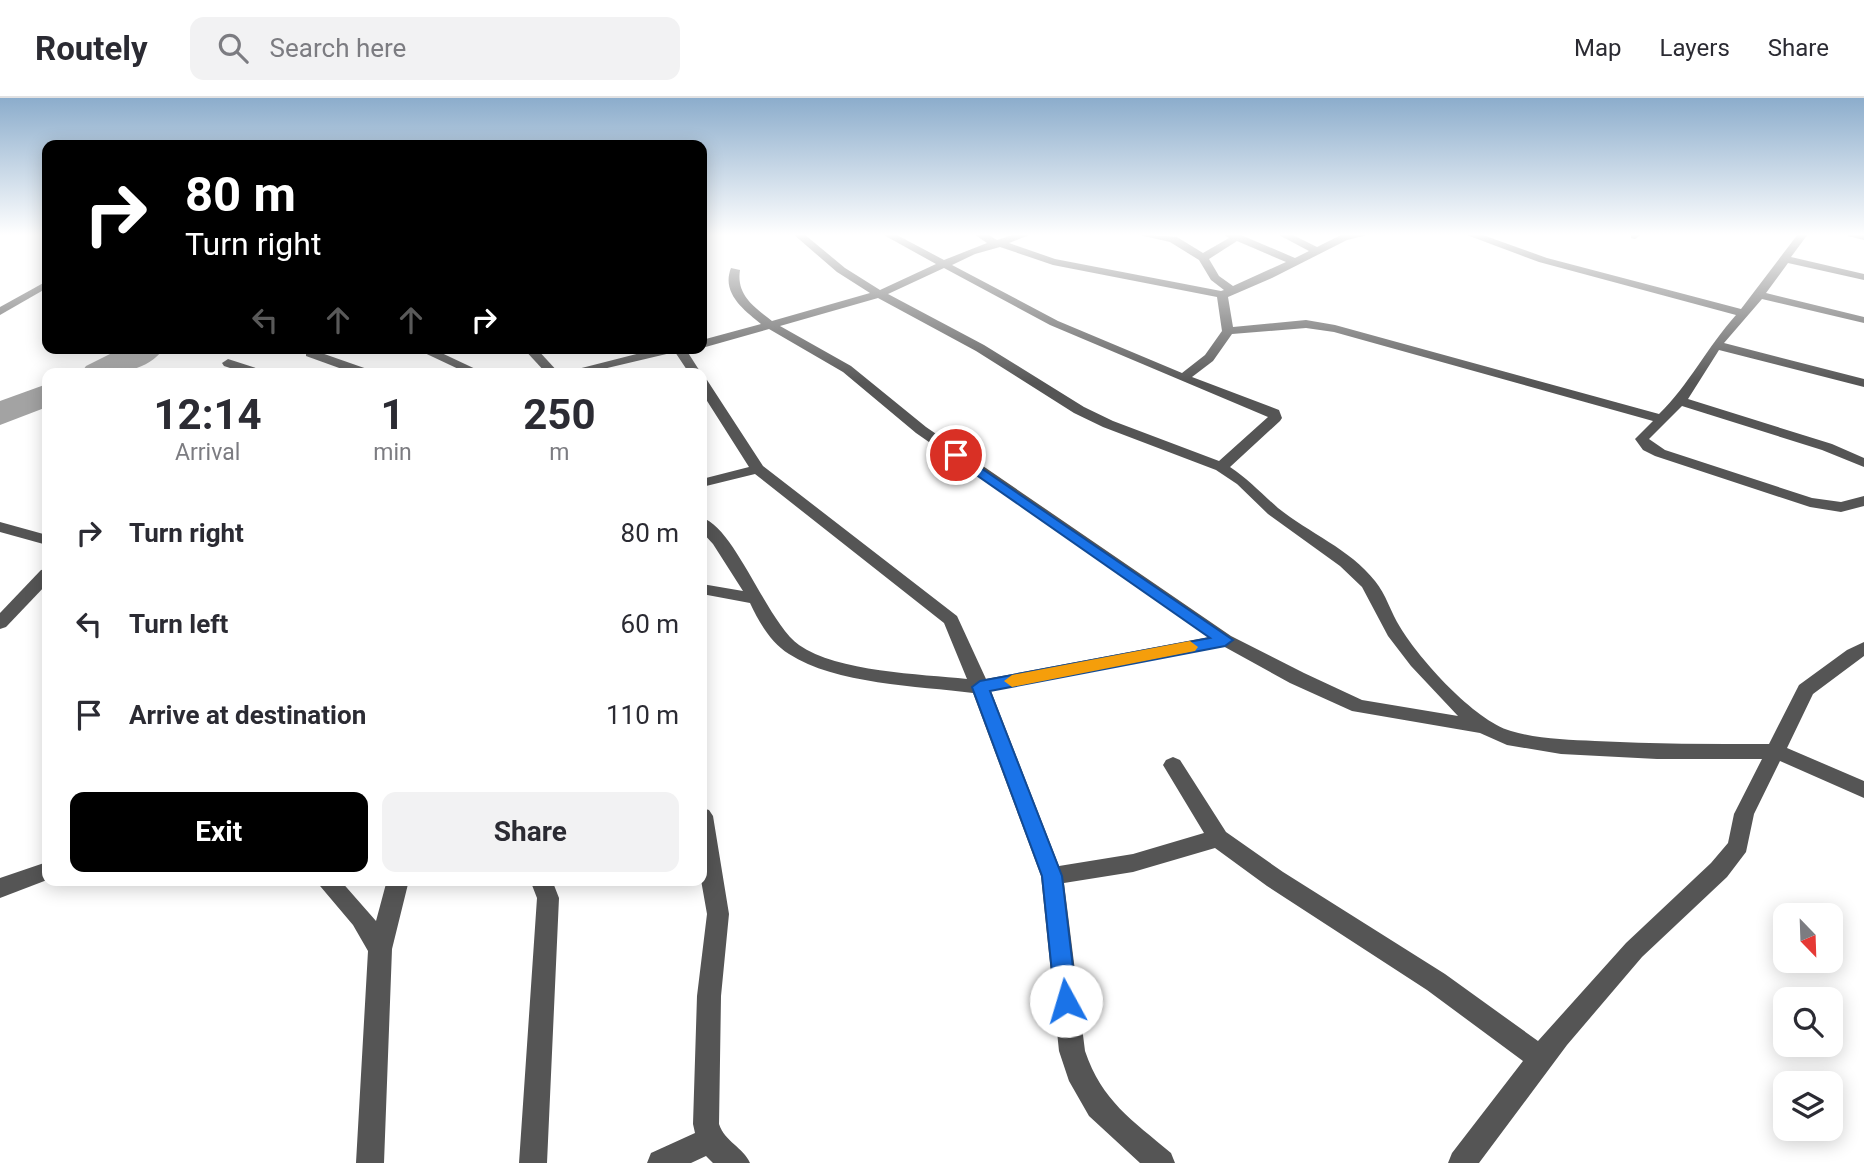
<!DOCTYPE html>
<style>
:root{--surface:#fff;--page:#f2f2f3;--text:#2b2b33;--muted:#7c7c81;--line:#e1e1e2;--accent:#000}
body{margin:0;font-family:Roboto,sans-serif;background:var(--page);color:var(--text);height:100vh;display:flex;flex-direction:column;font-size:26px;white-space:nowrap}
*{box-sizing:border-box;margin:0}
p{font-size:23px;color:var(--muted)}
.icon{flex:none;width:38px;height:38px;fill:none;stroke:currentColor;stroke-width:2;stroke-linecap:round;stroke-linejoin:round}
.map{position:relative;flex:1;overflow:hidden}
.details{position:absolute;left:42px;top:270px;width:665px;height:518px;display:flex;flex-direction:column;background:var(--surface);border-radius:14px;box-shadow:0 4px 18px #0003}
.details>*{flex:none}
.guide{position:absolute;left:42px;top:42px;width:665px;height:214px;border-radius:14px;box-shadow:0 4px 18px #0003;background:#000;color:#fff;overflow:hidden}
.needle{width:46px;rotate:157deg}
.tools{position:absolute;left:1773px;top:805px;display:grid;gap:14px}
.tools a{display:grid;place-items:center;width:70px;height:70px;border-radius:14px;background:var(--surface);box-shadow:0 4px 18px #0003;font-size:35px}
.pin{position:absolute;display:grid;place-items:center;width:60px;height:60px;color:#fff;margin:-30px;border:4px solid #fff;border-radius:50%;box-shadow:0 2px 7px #0007}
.me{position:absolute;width:77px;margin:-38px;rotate:354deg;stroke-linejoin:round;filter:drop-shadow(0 0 5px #0008)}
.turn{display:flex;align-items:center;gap:24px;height:147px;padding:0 28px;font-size:32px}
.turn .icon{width:91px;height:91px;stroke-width:2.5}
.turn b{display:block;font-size:49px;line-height:60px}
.lanes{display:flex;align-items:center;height:66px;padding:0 28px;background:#0003;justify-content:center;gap:35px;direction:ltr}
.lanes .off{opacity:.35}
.eta{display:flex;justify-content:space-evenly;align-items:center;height:119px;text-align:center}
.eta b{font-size:42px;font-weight:700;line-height:49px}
.action{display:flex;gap:14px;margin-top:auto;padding:14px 28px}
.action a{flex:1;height:80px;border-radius:14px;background:var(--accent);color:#fff;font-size:28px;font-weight:700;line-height:80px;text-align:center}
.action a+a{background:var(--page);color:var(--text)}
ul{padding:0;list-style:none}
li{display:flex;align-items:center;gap:21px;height:91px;padding:0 28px}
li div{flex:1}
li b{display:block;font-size:26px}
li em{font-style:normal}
header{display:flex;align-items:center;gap:42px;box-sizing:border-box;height:98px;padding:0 35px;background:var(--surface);border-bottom:2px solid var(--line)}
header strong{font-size:33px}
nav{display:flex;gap:38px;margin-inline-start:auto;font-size:24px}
.search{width:490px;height:63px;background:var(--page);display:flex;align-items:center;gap:18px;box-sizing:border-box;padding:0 24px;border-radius:14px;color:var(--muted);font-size:26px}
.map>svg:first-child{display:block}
</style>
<header>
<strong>Routely</strong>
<div class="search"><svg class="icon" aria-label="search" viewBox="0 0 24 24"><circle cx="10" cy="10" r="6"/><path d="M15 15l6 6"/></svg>Search here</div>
<nav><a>Map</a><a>Layers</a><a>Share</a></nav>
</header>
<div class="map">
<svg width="1864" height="1065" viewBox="0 0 1864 1065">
<rect width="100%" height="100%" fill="#fff"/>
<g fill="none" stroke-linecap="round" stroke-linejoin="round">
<g fill="#a3a3a3" fill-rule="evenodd">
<path d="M122,250H164C146,277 109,275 81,275L86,268Z"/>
<path d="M47,286V309L0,327V303Z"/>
</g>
<g fill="#555" fill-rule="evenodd">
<path d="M793,136H804L845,170L880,192L936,166L882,136H895L944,162L987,145L974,136H987L997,142L1016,136H1032L1009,145L1055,161L1221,193L1224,192L1211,182L1199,162L1170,144L1135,136L1177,139L1203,155L1229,140L1223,136L1241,137L1295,160L1309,153L1277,136H1291L1317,149L1343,136H1371L1347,142L1272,180L1228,199L1233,229L1306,222L1335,227L1659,316C1689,287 1708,248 1736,217L1539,164L1464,136H1480L1547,160L1741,211L1798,136H1808L1791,159L1864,176V182L1788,165L1766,195L1864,219V225L1762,201L1724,245L1864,281V289L1719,252L1688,301L1832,346L1864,360V369L1822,352L1682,308L1649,341L1665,352L1812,400L1841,404L1864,398V408L1841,414L1810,409L1655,358L1643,352L1635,341L1653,323L1334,234L1306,230L1232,236L1213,263L1192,279L1279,312L1282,320L1280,323L1230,369C1248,381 1262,396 1278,410C1309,435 1350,451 1375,483C1386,496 1391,515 1400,529C1420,562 1474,622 1511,633C1537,641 1568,642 1595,643C1653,646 1711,646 1769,646L1799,587L1847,552L1864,544V558L1813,596L1787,650L1864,683V700L1780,663L1754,716L1746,754L1727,779L1642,859L1567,947L1479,1065H1448L1452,1055L1523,963L1427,892L1267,788L1215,750L1133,774L1064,785L1085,953C1102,1003 1132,1022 1171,1055L1175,1065H1140L1089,1018L1069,983L1059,953L1041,778L973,595C918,588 835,586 789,556C770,544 759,524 750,505L702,496V486L743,493L713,446L702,434V420C734,428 767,524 799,547C837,574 921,576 967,581L944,525L755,376L702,389V381L749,369L702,295V281L707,282L763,368L957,518L986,581L1209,539L916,335L843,274L769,231L702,250V242L761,226C744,212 721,195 731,170L740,172C736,197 754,209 772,223L870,195L837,174ZM1237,143L1286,164L1233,188L1219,178L1209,161ZM1000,149L1053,167L1217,199L1222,233L1205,257L1182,275L1058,223L952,167L975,156ZM944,170L1050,227L1268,319L1219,363L1113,323L1084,309L984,247L888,196ZM878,200L976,253L1074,315L1103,329L1216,372L1237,386L1268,416L1340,468L1362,489L1388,538L1411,568L1458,618L1362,602L1304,575L1231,538L926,329L851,268L780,228ZM1223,548L1290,585L1352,613L1480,635L1507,647L1561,656L1657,661H1762L1734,716L1728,745L1711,765L1626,845L1538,943L1445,876L1283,774L1226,734L1180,662L1173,659L1166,662L1163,667L1204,735L1133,756L1059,768L991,593Z"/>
<path d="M1631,136H1642L1635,141L1631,140Z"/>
<path d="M1847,136H1864V142L1848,138Z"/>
<path d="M47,183V190L0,217V209Z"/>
<path d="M414,250H431L484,275H467Z"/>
<path d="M523,250H536L559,275H546Z"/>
<path d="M660,250H685L701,275H689L675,254L586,275H562Z"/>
<path d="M310,251L370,272L372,275H353L306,258V252Z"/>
<path d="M228,261L262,272L264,275H245L224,268L222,265Z"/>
<path d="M0,424L47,437V447L0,434Z"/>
<path d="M47,471V486L6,529L0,531V515L41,472Z"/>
<path d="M702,710L709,712L713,718L729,816L721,898L719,1026C725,1044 743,1049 750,1065H713L706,1058L691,1065H647L651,1055L695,1035L693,1026L697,898L707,816L701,782Z"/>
<path d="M47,764V782L0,800V780Z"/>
<path d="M315,782H340L376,823L387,782H409L392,851L384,1065H356L368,853L353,827Z"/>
<path d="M530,782H552L559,800L547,1065H519L537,800Z"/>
</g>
</g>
<linearGradient id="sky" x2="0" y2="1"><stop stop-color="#8cadcc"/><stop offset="0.48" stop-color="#fff"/><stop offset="1" stop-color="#fff" stop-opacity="0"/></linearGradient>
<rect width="1864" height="285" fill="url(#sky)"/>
<path fill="#1a73e8" stroke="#114b97" stroke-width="2" d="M956,353L1233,542L1225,548L990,593L1062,778L1077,903L1074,910L1066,913L1058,910L1055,903L1042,778L972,589L980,583L1210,540L952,360L950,357Z"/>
<path fill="#f59e0b" d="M1190,543L1198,549L1195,553L1012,589L1004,583L1012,577Z"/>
</svg>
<div class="tools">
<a><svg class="needle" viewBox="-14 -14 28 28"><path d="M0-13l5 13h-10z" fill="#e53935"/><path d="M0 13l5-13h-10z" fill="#7c7c81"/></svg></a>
<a><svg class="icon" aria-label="search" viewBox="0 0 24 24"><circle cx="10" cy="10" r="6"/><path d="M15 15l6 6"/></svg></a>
<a><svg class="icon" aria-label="layers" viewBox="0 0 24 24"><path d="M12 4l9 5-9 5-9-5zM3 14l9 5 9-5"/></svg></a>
</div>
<div class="pin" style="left:956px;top:357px;background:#d93025"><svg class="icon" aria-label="arrive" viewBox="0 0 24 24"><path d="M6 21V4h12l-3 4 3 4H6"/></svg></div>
<svg class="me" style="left:1066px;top:903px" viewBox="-20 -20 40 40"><circle r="19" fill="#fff"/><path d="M0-13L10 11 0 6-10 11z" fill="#1a73e8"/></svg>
<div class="guide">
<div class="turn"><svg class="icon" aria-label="right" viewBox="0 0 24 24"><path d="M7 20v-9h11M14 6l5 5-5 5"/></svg><div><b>80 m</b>Turn right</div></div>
<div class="lanes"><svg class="icon off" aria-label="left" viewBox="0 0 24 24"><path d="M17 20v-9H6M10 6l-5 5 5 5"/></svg><svg class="icon off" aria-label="ahead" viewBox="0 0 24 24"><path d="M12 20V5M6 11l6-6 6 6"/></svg><svg class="icon off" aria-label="ahead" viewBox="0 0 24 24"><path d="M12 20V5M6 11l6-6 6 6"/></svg><svg class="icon" aria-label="right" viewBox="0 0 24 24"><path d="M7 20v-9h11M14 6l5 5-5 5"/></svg></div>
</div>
<section class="details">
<div class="eta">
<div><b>12:14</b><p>Arrival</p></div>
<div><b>1</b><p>min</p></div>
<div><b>250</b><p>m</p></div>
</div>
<ul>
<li><svg class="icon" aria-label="right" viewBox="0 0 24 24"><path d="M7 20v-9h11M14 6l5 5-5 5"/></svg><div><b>Turn right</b></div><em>80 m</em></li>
<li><svg class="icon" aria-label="left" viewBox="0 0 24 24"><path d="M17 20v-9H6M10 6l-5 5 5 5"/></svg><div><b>Turn left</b></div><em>60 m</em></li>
<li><svg class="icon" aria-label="arrive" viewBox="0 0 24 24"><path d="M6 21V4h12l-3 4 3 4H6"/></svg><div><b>Arrive at destination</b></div><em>110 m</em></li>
</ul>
<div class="action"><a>Exit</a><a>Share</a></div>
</section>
</div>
